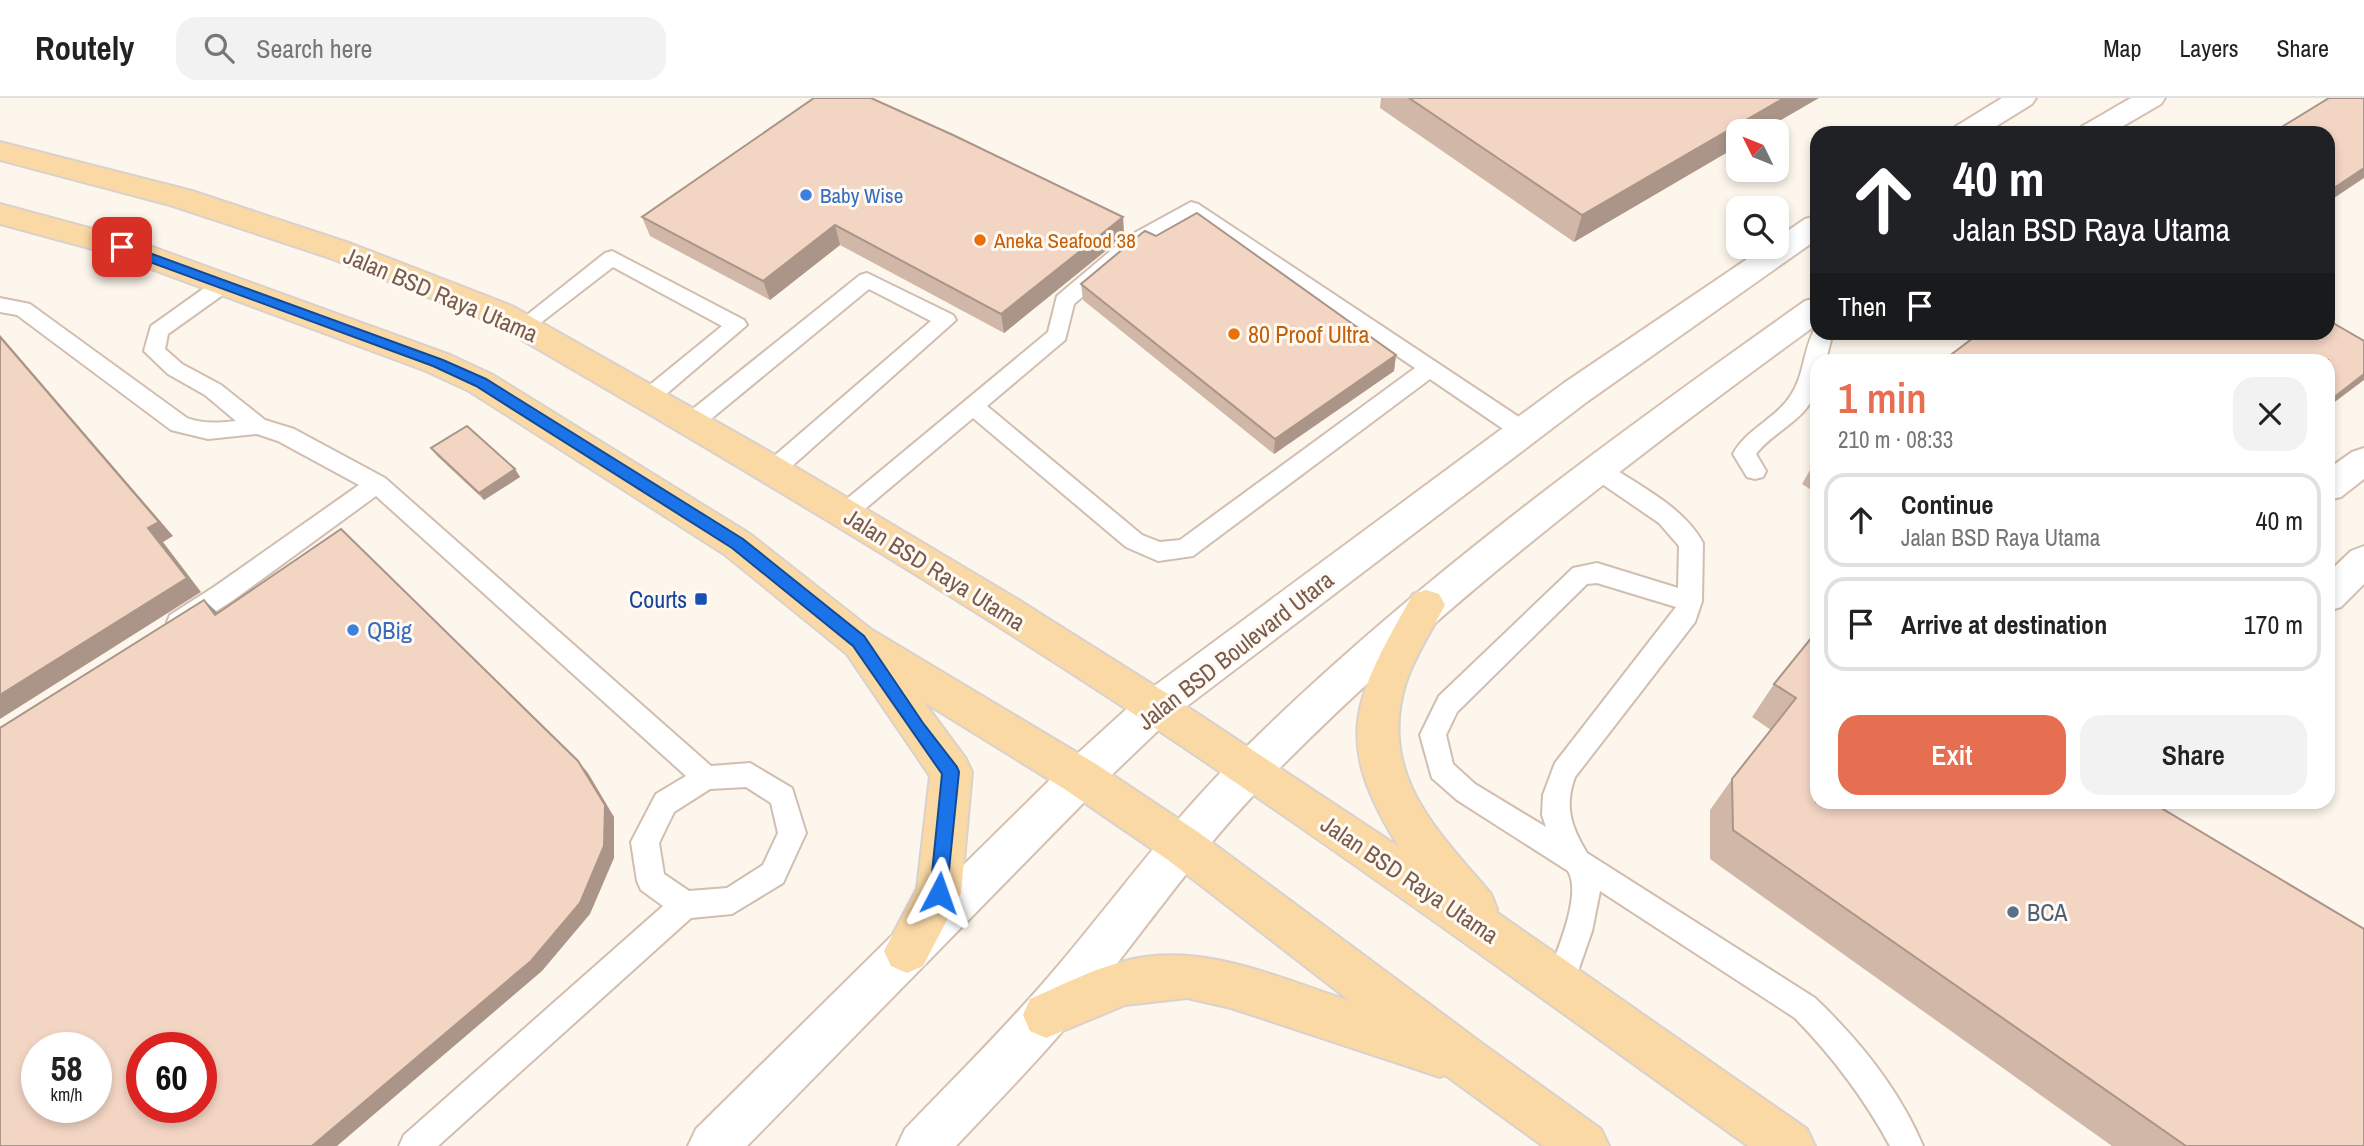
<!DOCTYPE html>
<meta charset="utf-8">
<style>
:root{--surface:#fff;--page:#f2f2f2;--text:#222;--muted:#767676;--line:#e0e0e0;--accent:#e76f51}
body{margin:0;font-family:"Archivo Narrow",sans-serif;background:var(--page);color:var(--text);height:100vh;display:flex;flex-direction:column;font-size:26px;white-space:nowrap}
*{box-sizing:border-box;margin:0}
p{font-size:23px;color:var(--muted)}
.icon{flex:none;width:38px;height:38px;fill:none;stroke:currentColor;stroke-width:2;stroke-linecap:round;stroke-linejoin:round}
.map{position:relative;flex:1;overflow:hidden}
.details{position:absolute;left:1810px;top:256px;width:525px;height:455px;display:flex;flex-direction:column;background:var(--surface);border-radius:21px;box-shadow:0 4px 10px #0003}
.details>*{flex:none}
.banner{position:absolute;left:1810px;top:28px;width:525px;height:214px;border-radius:21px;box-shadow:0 4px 10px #0003;background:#202124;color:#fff;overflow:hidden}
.needle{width:46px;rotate:313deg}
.fabs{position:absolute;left:1726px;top:21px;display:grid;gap:14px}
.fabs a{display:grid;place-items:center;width:63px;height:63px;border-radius:14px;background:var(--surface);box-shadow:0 4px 10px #0003;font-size:35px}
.speed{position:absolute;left:21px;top:934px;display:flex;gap:14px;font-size:35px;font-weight:700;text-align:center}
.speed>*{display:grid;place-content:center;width:91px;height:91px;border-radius:50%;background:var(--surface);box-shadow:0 4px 10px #0003;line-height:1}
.speed small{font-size:18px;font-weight:400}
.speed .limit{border:10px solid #d22;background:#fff;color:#111}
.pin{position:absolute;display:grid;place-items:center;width:60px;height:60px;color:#fff;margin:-30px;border-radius:14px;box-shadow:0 4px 10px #0006}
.me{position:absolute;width:77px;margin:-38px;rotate:4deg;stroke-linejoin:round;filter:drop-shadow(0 0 5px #0008)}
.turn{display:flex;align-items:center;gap:24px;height:147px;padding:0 28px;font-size:32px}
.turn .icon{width:91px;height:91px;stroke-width:2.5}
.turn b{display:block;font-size:49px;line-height:60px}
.then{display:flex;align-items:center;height:66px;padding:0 28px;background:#0003;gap:14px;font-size:26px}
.round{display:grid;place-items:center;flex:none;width:74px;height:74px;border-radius:21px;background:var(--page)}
.head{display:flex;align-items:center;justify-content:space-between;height:119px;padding:0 28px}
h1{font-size:42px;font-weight:600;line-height:52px;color:var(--accent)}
.primary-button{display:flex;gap:14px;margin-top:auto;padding:14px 28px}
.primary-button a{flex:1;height:80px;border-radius:21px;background:var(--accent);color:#fff;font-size:28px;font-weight:600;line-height:80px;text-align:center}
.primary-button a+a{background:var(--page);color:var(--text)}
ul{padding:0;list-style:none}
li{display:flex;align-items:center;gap:21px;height:94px;margin:0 14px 10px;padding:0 14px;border:4px solid var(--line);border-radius:21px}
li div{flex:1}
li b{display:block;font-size:26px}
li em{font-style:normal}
header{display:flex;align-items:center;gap:42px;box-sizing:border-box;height:98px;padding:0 35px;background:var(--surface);border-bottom:2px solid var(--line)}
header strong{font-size:33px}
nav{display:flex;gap:38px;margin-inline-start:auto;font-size:24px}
.search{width:490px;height:63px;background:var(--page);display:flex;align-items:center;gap:18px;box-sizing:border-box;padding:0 24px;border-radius:21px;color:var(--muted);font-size:26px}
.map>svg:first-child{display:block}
</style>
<header>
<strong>Routely</strong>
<div class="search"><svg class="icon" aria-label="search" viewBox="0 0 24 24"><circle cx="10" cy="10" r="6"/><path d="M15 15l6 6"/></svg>Search here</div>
<nav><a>Map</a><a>Layers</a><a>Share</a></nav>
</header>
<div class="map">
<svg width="2364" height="1048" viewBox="0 0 2364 1048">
<rect width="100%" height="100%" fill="#fdf6ec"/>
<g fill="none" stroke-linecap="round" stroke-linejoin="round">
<defs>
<g id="lane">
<path d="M1191,104L1198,106L1531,327L1534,333L1531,339L1523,341L1515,339L1430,281L1193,458L1158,463L1126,449L973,320L853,421L845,424L837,421L833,415L837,409L1048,234L1057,198L1127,139ZM1191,119L1415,270L1180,442L1160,444L1142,437L987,308L1065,242L1074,206L1141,149Z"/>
<path d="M612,153L744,222L747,227L657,304L649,307L641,304L638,299L641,294L722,228L613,169L530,233H516L513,228L605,155Z"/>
<path d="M867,175L953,217L956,222L782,377L774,379L766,377L763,371L766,365L931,223L869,191L700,330L692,332L684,330L681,324L684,318L860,177Z"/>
<path d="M224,179L231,181L234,186L231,191L168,236L165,251L182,266L221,287L265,322L294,331L385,380L711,668L750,665L792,690L806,735L783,785L732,816L691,820L438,1048H399L404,1037L663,808L641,792L637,783L631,744L656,696L686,678L376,398L232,503L188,531L179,534L170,531L167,524L170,517L214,489L359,387L278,343L257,336L208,341L171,332L17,217L0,214V200L30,206L187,320C203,326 219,325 236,323L205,297L168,276L144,253L151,228L217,181ZM746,689L771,705L778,735L763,767L727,790L689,793L664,776L659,745L674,714L710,691Z"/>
<path d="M1816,229V234H1833L1826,262H1816C1816,271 1818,282 1816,291C1809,321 1773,333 1756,356L1766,373L1763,379L1755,381L1747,379L1733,356C1747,330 1776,321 1791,297C1805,276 1803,250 1816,229Z"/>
<path d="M1597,363L1605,365C1638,387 1684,409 1703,445L1702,503L1695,524L1575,679C1564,708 1571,729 1587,755L1815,900C1859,942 1899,991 1923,1048H1890C1864,1000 1833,959 1795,920L1600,793L1592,833L1570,896L1560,900L1550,896L1545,886C1554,859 1583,798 1568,773L1457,702L1432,680L1420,637L1439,598L1573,470L1597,465L1678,490L1679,448L1659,425L1589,377L1586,371L1589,365ZM1597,485L1676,509L1555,665L1543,697L1542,717L1546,729L1475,686L1453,666L1446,637L1457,614L1587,486Z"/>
</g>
<g id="street">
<path d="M2364,350V381L2341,399L2328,402V371L2352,354Z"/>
<path d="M2364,448V486L2341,509L2328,513V475L2351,453Z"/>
</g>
<g id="secondary">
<path d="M2002,0H2036L2032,6L1985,35H1951L1955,29Z"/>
<path d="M2131,0H2165L2161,6L2111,35H2077L2081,29Z"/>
<path d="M1816,118V142L1588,303L1170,621L1096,692L747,1048H688L696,1031L1066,666L1142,597L1564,285L1765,149H1776V141L1805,121Z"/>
<path d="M1816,200V227C1624,367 1434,512 1267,683C1201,750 1148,828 1089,901C1048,953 1001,1000 956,1048H897L905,1031C956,978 1009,926 1057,869C1117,798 1171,723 1237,658C1409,487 1607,343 1805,203Z"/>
</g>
<g id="primary">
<path d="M0,44L192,93L352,146L512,208L777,358L1017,501L1174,600L1399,749C1330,639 1355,600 1413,496L1426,492L1439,496L1445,507C1432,532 1415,557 1406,584C1377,676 1436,731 1491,796L1497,811L1496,814L1807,1031L1815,1048H1748C1548,905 1350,760 1146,624C939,487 726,360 512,236L490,224L330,160L170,107L0,62Z"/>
<path d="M0,106L133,142L450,257L493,277L750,436L872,532L1096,666L1198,734L1483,946L1601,1031L1609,1048H1543L1445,977L1440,979L1231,910L1187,900L1125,907L1046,940L1030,933L1023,917L1030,901C1060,888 1093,871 1125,863C1201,843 1278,880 1350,903L1168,762L1066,692L924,604L966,661L972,674L961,795L923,868L907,875L891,868L884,853L917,791L930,678L847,556L724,456L469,293L426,273L111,156L0,126Z"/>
</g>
</defs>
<use href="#lane" stroke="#d1beb0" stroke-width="4"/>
<use href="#street" stroke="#d1beb0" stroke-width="4"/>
<use href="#secondary" stroke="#d6c0b0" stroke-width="4"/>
<use href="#primary" stroke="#dad1cd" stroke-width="4"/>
<use href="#lane" fill="#fff" fill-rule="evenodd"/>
<use href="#street" fill="#fff" fill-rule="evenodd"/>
<use href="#secondary" fill="#fff" fill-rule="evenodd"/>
<use href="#primary" fill="#fbd9a5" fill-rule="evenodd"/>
</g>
<g fill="#d1b7a8">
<path d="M1381,0H1819L1738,33V48L1574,144L1380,10Z"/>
<path d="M642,119H1123L1124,138L1004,235L840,147L770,202L650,138Z"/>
<path d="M1156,138L1396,257L1394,273L1274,356L1083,202L1081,186Z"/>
<path d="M431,350L515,371L520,379L484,402L437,358Z"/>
<path d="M1816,363V395L1802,386L1814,365Z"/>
<path d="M1816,534L2364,1048H2112L1710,761V712L1732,681L1771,632L1752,619L1774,586Z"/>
</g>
<g fill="#aa9588">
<path d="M1784,0H1819L1762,33H1738V48L1574,144L1582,117Z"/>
<path d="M2364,70V80L2328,104V94Z"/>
<path d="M1123,119L1124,138L1004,235L1001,216Z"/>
<path d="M835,127L840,147L770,202L763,183Z"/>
<path d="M0,237L173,438L163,444L201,494L0,621Z"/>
<path d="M1396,257L1394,273L1274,356L1275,341Z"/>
<path d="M2364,276V282L2328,309V304Z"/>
<path d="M515,371L520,379L484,402L479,395Z"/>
<path d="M204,502L218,515L215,517Z"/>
<path d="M578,663L588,675L614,719V760L590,816L542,873L337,1048H312Z"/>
</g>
<g fill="#f3d5c3" stroke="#aa9588" stroke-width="2" fill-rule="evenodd">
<path d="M814,0H871L953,37L1123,119L1001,216L835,127L763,183L642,119Z"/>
<path d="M1409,0H1784L1582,117Z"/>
<path d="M2329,0H2364V70L2328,94V35H2272Z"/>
<path d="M1197,115L1396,257L1275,341L1081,186L1142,135L1145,133L1156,138Z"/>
<path d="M2328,222L2364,243V276L2328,304V262H1944L1981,234H2328Z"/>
<path d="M0,239L159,424L148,430L187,480L0,597Z"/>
<path d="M467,328L515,371L479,395L431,350Z"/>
<path d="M341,431L578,663L605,707L604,748L580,805L531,863L312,1048H0V630L204,502L215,517ZM37,950H96V1010H37ZM142,950H201V1010H142Z"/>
<path d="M1816,534V704H2151L2364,831V1048H2186L1733,732L1732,681L1796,600L1774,586Z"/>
</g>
<path fill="#1a73e8" stroke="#114b97" stroke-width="2" d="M122,145L443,262L486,281L743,441L864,538L923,625L957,669L959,674L946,801L939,803L933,801L930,795L942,676L853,548L732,450L476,288L433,268L117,152L115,149Z"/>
<g fill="#3f7fe0" stroke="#fffaf3" stroke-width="2.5">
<circle cx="806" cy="97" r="7"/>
<circle cx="353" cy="532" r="7"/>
</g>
<g fill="#e8710a" stroke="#fffaf3" stroke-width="2.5">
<circle cx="980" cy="142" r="7"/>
<circle cx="1234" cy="236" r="7"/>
</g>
<rect fill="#1a4fb4" stroke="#fffaf3" stroke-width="2.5" x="694" y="494" width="14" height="14" rx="3.5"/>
<circle fill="#5c6f8a" stroke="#fffaf3" stroke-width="2.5" cx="2013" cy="814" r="7"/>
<g text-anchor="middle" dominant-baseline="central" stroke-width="6" stroke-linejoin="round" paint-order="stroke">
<g font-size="21" fill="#366cbe" stroke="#fffaf3" text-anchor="start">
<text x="820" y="97">Baby Wise</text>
</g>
<g font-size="21" fill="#c56008" stroke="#fffaf3" text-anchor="start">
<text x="994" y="142">Aneka Seafood 38</text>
</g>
<g font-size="24" fill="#7a5c4d" stroke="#fffaf3">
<text transform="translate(441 196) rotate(23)">Jalan BSD Raya Utama</text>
<text transform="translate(935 471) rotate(32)">Jalan BSD Raya Utama</text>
<text transform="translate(1235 552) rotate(-38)">Jalan BSD Boulevard Utara</text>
<text transform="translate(1410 781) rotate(34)">Jalan BSD Raya Utama</text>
</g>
<g font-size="24" fill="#c56008" stroke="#fffaf3" text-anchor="start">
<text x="1248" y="236">80 Proof Ultra</text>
</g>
<g font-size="24" fill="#164399" stroke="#fffaf3" text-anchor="end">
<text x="687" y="501">Courts</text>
</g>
<g font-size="24" fill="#366cbe" stroke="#fffaf3" text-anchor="start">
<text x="367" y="532">QBig</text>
</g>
<g font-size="24" fill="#4e5e75" stroke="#fffaf3" text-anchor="start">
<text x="2027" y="814">BCA</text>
</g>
</g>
</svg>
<div class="fabs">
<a><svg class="needle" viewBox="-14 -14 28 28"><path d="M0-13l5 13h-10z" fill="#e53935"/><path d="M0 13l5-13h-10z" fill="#767676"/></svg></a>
<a><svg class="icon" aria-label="search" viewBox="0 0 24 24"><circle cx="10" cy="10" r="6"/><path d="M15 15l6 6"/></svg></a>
</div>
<div class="speed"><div>58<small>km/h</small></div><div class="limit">60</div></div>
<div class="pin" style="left:122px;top:149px;background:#d93025"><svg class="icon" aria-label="arrive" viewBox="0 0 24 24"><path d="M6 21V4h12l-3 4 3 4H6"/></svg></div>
<svg class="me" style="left:939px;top:795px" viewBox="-20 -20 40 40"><path d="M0-17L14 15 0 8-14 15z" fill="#1a73e8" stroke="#fff" stroke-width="4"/></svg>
<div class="banner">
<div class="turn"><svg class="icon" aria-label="ahead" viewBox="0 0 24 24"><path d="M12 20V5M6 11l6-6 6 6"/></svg><div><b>40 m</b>Jalan BSD Raya Utama</div></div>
<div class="then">Then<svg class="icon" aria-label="arrive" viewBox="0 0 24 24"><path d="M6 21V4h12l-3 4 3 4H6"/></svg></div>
</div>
<section class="details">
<div class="head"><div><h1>1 min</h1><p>210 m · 08:33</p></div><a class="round"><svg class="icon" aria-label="close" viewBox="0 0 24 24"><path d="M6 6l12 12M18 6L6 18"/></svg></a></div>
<ul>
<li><svg class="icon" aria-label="ahead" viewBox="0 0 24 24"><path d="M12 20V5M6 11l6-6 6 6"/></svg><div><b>Continue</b><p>Jalan BSD Raya Utama</p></div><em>40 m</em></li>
<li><svg class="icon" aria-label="arrive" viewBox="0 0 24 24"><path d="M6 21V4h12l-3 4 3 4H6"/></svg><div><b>Arrive at destination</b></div><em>170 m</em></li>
</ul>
<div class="primary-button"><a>Exit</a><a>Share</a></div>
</section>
</div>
